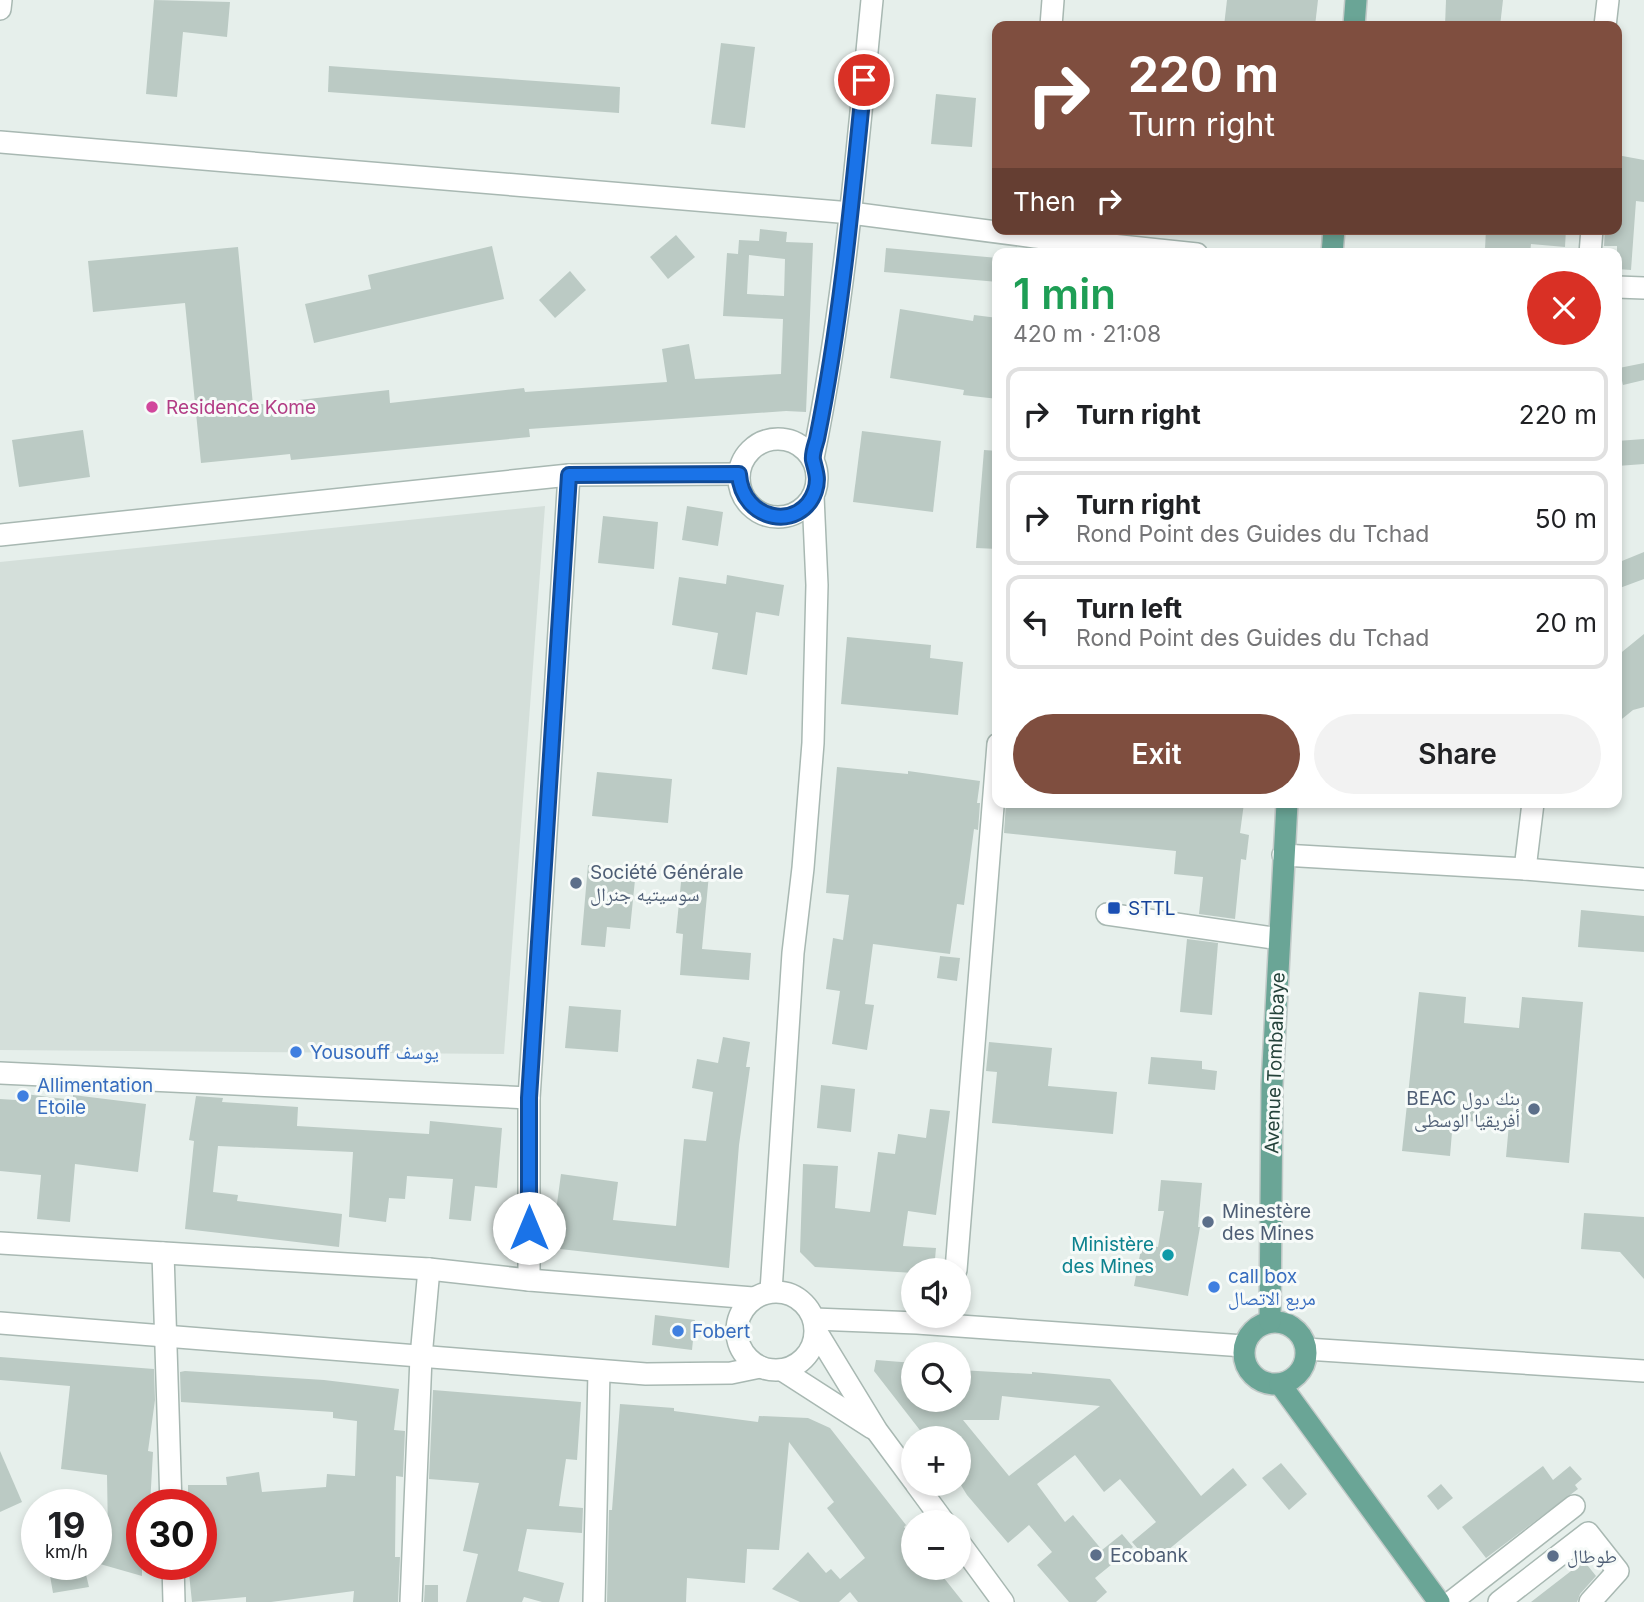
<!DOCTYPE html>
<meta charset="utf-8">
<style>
:root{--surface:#fff;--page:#f2f2f2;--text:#202124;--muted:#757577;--line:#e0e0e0;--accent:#7f4e3f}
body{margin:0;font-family:Inter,"Noto Naskh Arabic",sans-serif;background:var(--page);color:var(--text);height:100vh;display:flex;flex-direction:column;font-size:26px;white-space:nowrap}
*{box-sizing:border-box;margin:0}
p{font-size:23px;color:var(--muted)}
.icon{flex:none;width:38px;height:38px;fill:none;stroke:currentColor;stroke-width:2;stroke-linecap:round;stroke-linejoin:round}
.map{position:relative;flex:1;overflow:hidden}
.drawer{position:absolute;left:992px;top:248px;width:630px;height:560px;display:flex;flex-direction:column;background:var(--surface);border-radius:14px;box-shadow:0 4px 10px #0003}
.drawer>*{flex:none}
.hud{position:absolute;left:992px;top:21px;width:630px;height:214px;border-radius:14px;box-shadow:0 4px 10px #0003;background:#7f4e3f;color:#fff;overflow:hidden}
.fabs{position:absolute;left:901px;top:1258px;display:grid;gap:14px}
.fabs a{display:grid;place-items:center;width:70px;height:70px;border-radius:50%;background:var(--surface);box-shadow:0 4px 10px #0003;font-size:35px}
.speed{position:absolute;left:21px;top:1489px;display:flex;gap:14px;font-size:35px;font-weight:700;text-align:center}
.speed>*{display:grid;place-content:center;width:91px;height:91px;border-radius:50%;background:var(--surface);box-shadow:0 4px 10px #0003;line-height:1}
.speed small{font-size:18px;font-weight:400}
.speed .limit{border:10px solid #d22;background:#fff;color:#111}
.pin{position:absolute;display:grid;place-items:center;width:60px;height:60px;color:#fff;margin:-30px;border:4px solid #fff;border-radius:50%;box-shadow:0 2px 7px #0007}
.me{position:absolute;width:77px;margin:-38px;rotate:0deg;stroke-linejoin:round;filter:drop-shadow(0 0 5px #0008)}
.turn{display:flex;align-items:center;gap:24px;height:147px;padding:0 21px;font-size:32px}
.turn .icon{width:91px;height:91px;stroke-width:2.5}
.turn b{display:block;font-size:49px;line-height:60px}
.then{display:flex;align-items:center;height:66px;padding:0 21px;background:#0003;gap:14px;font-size:26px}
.round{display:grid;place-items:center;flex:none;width:74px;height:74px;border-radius:37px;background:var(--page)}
.overview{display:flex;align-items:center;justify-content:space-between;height:119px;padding:0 21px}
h1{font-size:42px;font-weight:600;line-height:52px;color:#1e9e55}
.cta{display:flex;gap:14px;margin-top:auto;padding:14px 21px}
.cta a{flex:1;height:80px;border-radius:42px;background:var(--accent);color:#fff;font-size:28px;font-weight:600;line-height:80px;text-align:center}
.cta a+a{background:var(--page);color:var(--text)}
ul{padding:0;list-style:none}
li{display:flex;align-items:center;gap:21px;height:94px;margin:0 14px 10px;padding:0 7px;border:4px solid var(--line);border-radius:14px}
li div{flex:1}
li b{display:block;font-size:26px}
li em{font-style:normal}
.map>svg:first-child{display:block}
</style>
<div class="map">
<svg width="1644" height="1602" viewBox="0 0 1644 1602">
<rect width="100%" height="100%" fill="#e6efeb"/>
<path fill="#d4dfda" d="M545,506L504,1054L0,1050V562Z"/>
<g fill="#bbcac4" fill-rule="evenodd">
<path d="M154,0L230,2L227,37L183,32L177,97L146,94Z"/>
<path d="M1227,0H1318L1315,26H1224Z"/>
<path d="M1446,0H1503L1500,26H1445Z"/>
<path d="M721,43L755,47L745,128L711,124Z"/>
<path d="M329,66L620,87L619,113L328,92Z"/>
<path d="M936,94L976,98L972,147L931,144Z"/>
<path d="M1617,155L1644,160V202L1636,201L1631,270L1617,269V246H1604L1605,229H1617Z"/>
<path d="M760,229L787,232L786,242L813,243L806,412L786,411L529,429L530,437L291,460L290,454L201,463L185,303L93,312L88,261L238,247L253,405L389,390L390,403L524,388L525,392L667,382L662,349L689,344L695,379L781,374L783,319L723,316L727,253L738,254L739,240L759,241ZM749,255L785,259L784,296L747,294Z"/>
<path d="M1486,229H1566L1565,247L1531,244L1530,253L1485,249Z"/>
<path d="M676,235L695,257L668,279L650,257Z"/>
<path d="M492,246L504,299L314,343L305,304L371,289L368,275Z"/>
<path d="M886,248L998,258V282L884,272Z"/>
<path d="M570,271L586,290L555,318L539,300Z"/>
<path d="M900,309L973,321L974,315L998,318V399L963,395L964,390L890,378Z"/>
<path d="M1644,363V380L1623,385L1619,368Z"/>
<path d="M83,430L90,477L19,487L12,440Z"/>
<path d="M862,431L941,441L933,512L853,502Z"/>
<path d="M1644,439V464L1617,466V441Z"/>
<path d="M984,450L998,451V549L976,548Z"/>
<path d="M687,506L723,512L718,546L682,540Z"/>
<path d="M603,516L658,522L654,569L598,563Z"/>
<path d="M1644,552V579L1617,589V563Z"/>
<path d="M727,575L784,585L779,616L756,612L747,675L712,669L718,633L672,625L679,577L726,584Z"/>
<path d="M1644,634V707L1633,710L1617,723V656Z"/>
<path d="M847,637L931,645L930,658L963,662L958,715L841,704Z"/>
<path d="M837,767L908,774V771L980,781L977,803H980L978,830L974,829L964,905L957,904L950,954L873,944L865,1004L874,1005L867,1050L832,1044L840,991L826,989L833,938L843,940L849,895L826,893Z"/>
<path d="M597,772L672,779L668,823L592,816Z"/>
<path d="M1006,803H1142L1168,806L1169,803H1244L1240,833L1249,835L1246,860L1241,859L1235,919L1199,914L1203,877L1174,874L1176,851L1004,833Z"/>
<path d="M588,865L636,870L630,929L607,927L605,947L581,945Z"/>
<path d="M682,872L709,874L702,949L751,953L749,980L680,975L683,934L676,933Z"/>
<path d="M1581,910L1644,916V952L1578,947Z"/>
<path d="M1187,939L1218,943L1212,1015L1180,1012Z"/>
<path d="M940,956L960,958L957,981L937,978Z"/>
<path d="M1419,992L1466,997L1464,1023L1519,1028L1522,997L1583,1002L1569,1163L1506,1157L1509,1124L1453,1120L1450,1156L1402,1151Z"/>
<path d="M569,1006L621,1010L618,1052L565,1048Z"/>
<path d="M723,1037L750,1042L746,1067H750L739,1145L729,1268L551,1248L561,1174L618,1182L613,1220L676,1226L684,1139L706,1141L713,1092L692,1088L697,1059L718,1063Z"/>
<path d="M989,1042L1052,1048L1048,1086L1117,1092L1113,1134L992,1123L997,1072L986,1071Z"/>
<path d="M1151,1057L1202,1061V1069L1217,1071L1215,1090L1148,1084Z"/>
<path d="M821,1085L855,1089L851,1132L817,1128Z"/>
<path d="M17,1093L73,1100V1095L146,1104L138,1172L75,1164L70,1222L37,1219L41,1175L0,1171V1099L16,1100Z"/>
<path d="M196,1096L223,1098L222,1102L298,1107L297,1126L429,1134L430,1121L502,1128L497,1188L475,1186L471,1221L449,1219L453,1179L407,1176L405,1199L389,1198L386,1222L349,1217L353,1152L218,1146L213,1192L238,1195L237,1201L342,1214L339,1247L185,1229L194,1141L189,1140Z"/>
<path d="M930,1109L950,1111L936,1215L908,1211L903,1246L936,1248L934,1270H914V1273L815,1267L800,1252L803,1164L838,1166L835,1208L870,1212L878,1152L895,1154L898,1134L926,1138Z"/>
<path d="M1161,1180L1202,1183L1198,1227H1200L1188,1296L1134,1286L1142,1244L1158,1247L1164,1211H1158Z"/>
<path d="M1584,1213L1644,1217V1279L1620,1252L1581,1249Z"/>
<path d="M655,1315L695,1320L692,1350L652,1345Z"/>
<path d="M0,1357L154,1369L155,1400L148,1451L153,1452L150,1505H142V1576L100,1564L108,1534L107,1475L61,1469L70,1386L0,1380Z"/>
<path d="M876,1360L914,1363V1400H959V1370L1032,1374V1372L1110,1379L1201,1496L1233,1468L1247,1485L1151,1564L1132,1542L1156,1522L1120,1479L1104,1492L1075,1455L1037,1484L1065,1522L1073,1515L1102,1550L1122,1534L1133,1547L1095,1578L1107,1592L1096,1602H1069L1037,1565L1052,1552L1029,1525L1008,1543L967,1495L959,1482V1438H926L874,1371ZM1002,1396L1100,1406L1009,1476L963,1420H999Z"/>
<path d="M185,1371L324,1380L399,1389L394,1430L405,1431L403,1477L396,1476L395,1557H400L398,1602H353L354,1591L271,1602H246V1597L192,1602L188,1564H201V1505H188V1485H227L226,1477L259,1472L262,1492L326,1487L327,1474L355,1476L357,1421L333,1418V1412L181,1402L180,1372Z"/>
<path d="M433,1390L581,1402L577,1460L566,1459L559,1506L583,1508L582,1533L527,1529L518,1571L564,1583L559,1602H542L524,1597L522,1602H466L478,1554L463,1551L479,1483L429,1479Z"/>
<path d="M620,1404L674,1408V1411L758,1422L759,1416L808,1418L830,1428L906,1525L904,1527L914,1539V1568H936L963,1602H858L850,1592L839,1602H800L772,1589L808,1552L826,1573L831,1569L840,1579L865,1558L827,1508L834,1502L789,1442L779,1550L747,1549L745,1583L687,1578L686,1602H607L609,1510H612Z"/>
<path d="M0,1451L22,1502L0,1512Z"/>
<path d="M1281,1463L1307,1494L1289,1510L1262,1478Z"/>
<path d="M1543,1466L1553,1480L1570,1466L1582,1479L1575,1485L1578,1489L1486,1558L1462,1527Z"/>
<path d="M1441,1484L1453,1498L1438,1510L1427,1496Z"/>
<path d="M1584,1561L1596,1576L1580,1594L1577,1602H1531Z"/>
<path d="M48,1564H66L67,1569L84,1566L89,1587L53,1593Z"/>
<path d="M425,1585H438V1602H424Z"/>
</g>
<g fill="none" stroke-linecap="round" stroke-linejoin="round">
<defs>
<g id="minor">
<path d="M0,9L1,0"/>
<path d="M1051,26L1053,0"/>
<path d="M1605,26L1608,0"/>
<path d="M0,142L851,213L1035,237L1197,254"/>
<path d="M1590,254L1592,229"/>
<path d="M1617,287L1644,288"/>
<circle cx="778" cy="478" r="39"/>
<path d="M813,458C844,307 857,153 872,0"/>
<path d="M0,535L569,475L739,474"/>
<path d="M1283,855L1525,869L1644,879"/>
<path d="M1525,869L1533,803"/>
<path d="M1107,914L1279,939"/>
<path d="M0,1073L529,1098"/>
<path d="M0,1243L429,1269L529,1280L753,1298"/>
<path d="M163,1253L171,1505"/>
<path d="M956,1270L998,744"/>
<path d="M529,1280V1098L569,475"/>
<path d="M771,1291L793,953L803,868L813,743L817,585L813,496"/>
<circle cx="776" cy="1331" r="39"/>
<path d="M814,1319L917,1323L1244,1346"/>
<path d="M0,1323L646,1374L731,1373L760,1367"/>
<path d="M816,1331L877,1431L914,1481"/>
<path d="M1306,1349L1644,1371"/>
<path d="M782,1370L872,1428"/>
<path d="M916,1484L944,1522"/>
<path d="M959,1542L1003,1602"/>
<path d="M173,1564L174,1602"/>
<path d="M411,1602L421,1357L429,1269"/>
<path d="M594,1602L599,1371"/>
<path d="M1451,1602L1574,1506"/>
<path d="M1499,1602L1588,1533L1618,1571L1590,1602"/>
</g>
<g id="major">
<path d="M1354,26L1356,0"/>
<path d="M1332,254L1334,229"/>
<circle cx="1275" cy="1353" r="31"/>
<path d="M1270,1322L1272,1085L1287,803"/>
<path d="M1280,1384L1439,1602"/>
</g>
</defs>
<use href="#minor" stroke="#a8b8b2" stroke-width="24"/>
<use href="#major" stroke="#c2cac8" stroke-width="24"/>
<use href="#minor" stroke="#fff" stroke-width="21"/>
<use href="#major" stroke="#6aa596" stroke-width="21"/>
</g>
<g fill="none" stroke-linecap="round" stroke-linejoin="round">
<defs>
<path id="route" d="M529,1228V1098L569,475L739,474C742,522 801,532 815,491C819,479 816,472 813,460C812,454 815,446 817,439C841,321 852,200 864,80"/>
</defs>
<use href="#route" stroke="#114b97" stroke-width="18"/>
<use href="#route" stroke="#1a73e8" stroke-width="12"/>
</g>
<circle fill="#d1479c" stroke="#f7fbf9" stroke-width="2.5" cx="152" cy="407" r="7"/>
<g fill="#5c6f8a" stroke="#f7fbf9" stroke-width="2.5">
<circle cx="576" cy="883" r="7"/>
<circle cx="1534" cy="1109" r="7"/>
<circle cx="1208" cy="1222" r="7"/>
<circle cx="1096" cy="1555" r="7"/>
<circle cx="1553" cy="1556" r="7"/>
</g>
<rect fill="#1a4fb4" stroke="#f7fbf9" stroke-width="2.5" x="1107" y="901" width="14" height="14" rx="3.5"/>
<g fill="#3f7fe0" stroke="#f7fbf9" stroke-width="2.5">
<circle cx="296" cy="1052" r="7"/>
<circle cx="23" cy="1096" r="7"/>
<circle cx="1214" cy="1287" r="7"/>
<circle cx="678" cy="1331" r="7"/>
</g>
<circle fill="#0f9aa8" stroke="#f7fbf9" stroke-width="2.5" cx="1168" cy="1255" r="7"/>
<g text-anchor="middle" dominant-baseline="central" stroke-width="6" stroke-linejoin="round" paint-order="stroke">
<g font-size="19" fill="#b23c85" stroke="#f7fbf9" text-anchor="start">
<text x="166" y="407">Residence Kome</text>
</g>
<g font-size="19" fill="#4e5e75" stroke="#f7fbf9" text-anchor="start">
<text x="590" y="872">Société Générale<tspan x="590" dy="22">سوسيتيه جنرال</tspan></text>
<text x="1520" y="1098" text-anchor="end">BEAC بنك دول<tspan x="1520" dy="22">أفريقيا الوسطى</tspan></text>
<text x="1222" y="1211">Minestère<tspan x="1222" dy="22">des Mines</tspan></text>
<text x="1110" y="1555">Ecobank</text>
<text x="1567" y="1556">طوطال</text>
</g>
<g font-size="19" fill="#164399" stroke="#f7fbf9" text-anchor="start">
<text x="1128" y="908">STTL</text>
</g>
<g font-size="19" fill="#366cbe" stroke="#f7fbf9" text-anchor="start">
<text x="310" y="1052">Yousouff يوسف</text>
<text x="37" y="1085">Allimentation<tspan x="37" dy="22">Etoile</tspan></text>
<text x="1228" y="1276">call box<tspan x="1228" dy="22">مربع الاتصال</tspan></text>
<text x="692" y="1331">Fobert</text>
</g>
<g font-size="19" fill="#24423a" stroke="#f7fbf9">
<text transform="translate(1275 1063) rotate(-88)">Avenue Tombalbaye</text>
</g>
<g font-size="19" fill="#0d838f" stroke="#f7fbf9" text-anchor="end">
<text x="1154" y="1244">Ministère<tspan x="1154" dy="22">des Mines</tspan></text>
</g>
</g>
</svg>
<div class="fabs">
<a><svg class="icon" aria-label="sound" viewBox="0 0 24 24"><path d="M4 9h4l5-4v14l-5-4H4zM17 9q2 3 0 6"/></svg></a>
<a><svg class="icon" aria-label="search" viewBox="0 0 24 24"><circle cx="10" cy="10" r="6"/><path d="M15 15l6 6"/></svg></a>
<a>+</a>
<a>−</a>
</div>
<div class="speed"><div>19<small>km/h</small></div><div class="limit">30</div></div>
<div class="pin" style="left:864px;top:80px;background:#d93025"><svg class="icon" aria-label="arrive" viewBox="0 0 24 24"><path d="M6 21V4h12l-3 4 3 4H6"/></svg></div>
<svg class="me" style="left:529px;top:1228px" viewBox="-20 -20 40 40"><circle r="19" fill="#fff"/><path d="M0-13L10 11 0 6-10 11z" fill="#1a73e8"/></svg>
<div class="hud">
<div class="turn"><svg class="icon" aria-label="right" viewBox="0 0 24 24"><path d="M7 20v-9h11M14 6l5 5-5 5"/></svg><div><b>220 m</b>Turn right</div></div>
<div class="then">Then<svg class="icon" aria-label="right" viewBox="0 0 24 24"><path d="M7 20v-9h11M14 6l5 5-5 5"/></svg></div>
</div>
<section class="drawer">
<div class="overview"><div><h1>1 min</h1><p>420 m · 21:08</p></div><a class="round" style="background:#d93025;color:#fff"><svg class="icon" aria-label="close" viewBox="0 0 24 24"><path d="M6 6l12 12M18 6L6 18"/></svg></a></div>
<ul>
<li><svg class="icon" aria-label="right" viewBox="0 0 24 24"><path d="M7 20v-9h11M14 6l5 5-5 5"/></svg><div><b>Turn right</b></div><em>220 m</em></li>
<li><svg class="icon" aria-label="right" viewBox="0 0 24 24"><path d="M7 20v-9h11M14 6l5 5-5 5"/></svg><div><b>Turn right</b><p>Rond Point des Guides du Tchad</p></div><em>50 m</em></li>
<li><svg class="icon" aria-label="left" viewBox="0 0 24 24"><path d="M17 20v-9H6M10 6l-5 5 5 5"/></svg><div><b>Turn left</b><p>Rond Point des Guides du Tchad</p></div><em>20 m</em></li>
</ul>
<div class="cta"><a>Exit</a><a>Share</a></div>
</section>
</div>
